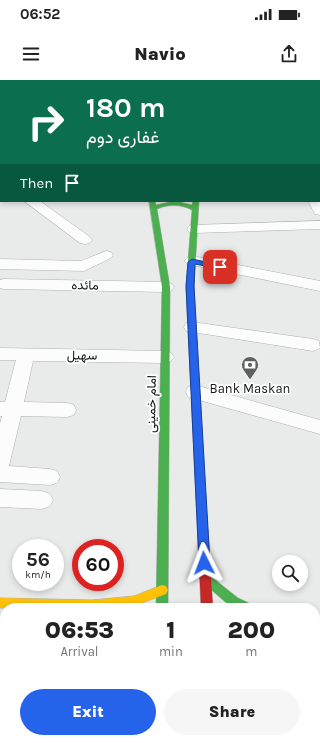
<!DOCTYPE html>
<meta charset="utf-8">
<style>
:root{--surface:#fff;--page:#f6f6f6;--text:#222;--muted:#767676;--accent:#2563eb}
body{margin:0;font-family:Karla,Vazirmatn,sans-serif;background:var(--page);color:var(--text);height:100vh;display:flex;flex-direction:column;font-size:15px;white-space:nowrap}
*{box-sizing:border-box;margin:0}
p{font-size:13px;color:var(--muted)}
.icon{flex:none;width:22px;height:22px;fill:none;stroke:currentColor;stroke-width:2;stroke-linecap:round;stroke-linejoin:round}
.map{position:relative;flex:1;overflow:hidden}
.panel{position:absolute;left:0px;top:523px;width:320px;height:140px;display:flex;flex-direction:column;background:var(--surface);border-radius:16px 16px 0 0;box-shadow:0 2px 6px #0003}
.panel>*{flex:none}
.top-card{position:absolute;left:0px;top:0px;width:320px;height:122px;box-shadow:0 2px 6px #0003;background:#0b6e4f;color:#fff;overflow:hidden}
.buttons{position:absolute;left:272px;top:475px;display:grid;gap:8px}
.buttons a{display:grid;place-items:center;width:36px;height:36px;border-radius:50%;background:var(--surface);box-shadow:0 2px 6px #0003;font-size:20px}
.speed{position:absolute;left:12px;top:459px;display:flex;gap:8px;font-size:20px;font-weight:700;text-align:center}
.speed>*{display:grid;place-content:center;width:52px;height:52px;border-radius:50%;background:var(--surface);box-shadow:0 2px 6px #0003;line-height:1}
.speed small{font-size:10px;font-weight:400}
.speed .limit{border:6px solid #d22;background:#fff;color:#111}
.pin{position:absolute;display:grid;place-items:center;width:34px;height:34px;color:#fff;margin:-17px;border-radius:8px;box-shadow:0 2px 6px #0006}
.me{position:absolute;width:44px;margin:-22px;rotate:357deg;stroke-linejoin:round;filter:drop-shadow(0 0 3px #0008)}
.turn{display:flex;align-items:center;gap:14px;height:84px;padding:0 20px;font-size:18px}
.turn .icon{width:52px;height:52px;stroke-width:2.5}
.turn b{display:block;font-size:28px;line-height:34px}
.then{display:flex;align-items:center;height:38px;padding:0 20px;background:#0003;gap:8px;font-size:15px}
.eta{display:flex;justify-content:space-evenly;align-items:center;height:68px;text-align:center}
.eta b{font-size:24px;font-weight:800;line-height:28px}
.action{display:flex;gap:8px;margin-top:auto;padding:8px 20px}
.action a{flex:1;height:46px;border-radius:24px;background:var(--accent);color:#fff;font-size:16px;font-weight:800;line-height:46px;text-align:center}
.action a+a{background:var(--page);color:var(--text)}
.status{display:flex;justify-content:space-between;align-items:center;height:28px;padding:0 20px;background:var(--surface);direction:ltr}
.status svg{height:11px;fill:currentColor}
header{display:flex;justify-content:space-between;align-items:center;height:52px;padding:0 20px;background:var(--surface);font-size:18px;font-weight:800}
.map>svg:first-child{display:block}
</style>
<div class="status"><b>06:52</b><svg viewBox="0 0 49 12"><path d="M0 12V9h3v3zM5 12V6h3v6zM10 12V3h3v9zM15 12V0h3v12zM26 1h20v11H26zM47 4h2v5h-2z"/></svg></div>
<header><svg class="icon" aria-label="menu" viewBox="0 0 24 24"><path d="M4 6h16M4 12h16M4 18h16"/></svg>Navio<svg class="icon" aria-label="share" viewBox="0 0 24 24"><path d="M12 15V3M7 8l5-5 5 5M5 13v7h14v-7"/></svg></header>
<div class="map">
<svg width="320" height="663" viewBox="0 0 320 663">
<rect width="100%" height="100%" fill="#e9ebea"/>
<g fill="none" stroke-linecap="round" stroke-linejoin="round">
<defs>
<g id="street">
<rect x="38" y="0" width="13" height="1"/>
<path d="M63,0H75L63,1Z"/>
<rect x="131" y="0" width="13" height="1"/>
<rect x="276" y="0" width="13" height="1"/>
<rect x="0" y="81" width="1" height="9"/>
<path d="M319,120H320V135L315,134L309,123L311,121H319Z"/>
<path d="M24,121H40L90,157L92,160L90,163L85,164L80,163Z"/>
<path d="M320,141V149L194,153L189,152L187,149L189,146L194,145Z"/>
<path d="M106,171L111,172L113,175L111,178L84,191L0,189V179L81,181Z"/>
<path d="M192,176L320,201V211L187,184L184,181L187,178Z"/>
<path d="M4,199L166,202L172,204L174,207L172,210L166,212L4,209L0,208V200Z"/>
<path d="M192,242L313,259L319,261L320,268L313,271L186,251L184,247L186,243Z"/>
<path d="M0,268L165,271L171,273L174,277L171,281L165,283L33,281L24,322L67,323L74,325L76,330L74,335L67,337L21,336L9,386L50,389L57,391L60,397L57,403L50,405L0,402V343L2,336H0V322H5L16,280H0Z"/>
<path d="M195,305L320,340V354L188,317L186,312L188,307Z"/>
<path d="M0,409L42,411L50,414L53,420L50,426L42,429L0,427Z"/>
</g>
<g id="fast">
<rect x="0" y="12" width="1" height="4"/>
<path d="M0,112H1L0,117Z"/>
<path d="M149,121H155L156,125L175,121L192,125L193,121H199L194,207L207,438L206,441L202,442L198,441L197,438L186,207L192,130C180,124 169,124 157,129L170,207L168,528H156L162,207Z"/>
<path d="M205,493L209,495L238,518L251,524L253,528H235L230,526L201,501L199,498L201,495Z"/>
<rect x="0" y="579" width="5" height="12"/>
<path d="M154,658H166L167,663H153Z"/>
<path d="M206,658H218L219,663H205Z"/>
</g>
<g id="slow">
<rect x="319" y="32" width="1" height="4"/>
<path d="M162,505L166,506L168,510L166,514L134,526L115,528H0V518L92,520L134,516Z"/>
<rect x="315" y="582" width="5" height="12"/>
</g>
<g id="jam">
<path d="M202,434L206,435L207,438L213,528H201L197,438L198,435Z"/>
<path d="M315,540L320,541V551L315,550Z"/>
</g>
</defs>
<use href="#street" stroke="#afb1b0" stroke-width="1"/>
<use href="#fast" stroke="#afb1b0" stroke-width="1"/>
<use href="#slow" stroke="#afb1b0" stroke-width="1"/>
<use href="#jam" stroke="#afb1b0" stroke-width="1"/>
<use href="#street" fill="#fcfcfc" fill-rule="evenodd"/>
<use href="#fast" fill="#4caf50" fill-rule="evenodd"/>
<use href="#slow" fill="#ffc107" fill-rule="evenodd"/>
<use href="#jam" fill="#c62828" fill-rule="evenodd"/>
</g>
<path fill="#2563eb" stroke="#184099" d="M192,179L220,185L224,187L220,189L195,184L194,206L210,483L208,486L204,487L200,486L199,483L186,206L188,182Z"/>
<defs>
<symbol id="bank-pin" viewBox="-11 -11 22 30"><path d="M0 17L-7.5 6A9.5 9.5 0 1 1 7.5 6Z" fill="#5f6160" stroke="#fff"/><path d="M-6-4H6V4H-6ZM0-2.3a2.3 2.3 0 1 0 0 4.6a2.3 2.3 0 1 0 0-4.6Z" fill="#fff"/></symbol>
</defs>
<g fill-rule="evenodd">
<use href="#bank-pin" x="240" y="275" width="20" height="27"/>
</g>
<g text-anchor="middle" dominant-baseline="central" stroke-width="3.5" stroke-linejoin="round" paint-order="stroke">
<g font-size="13" fill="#151616" stroke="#fff">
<text transform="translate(85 205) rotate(1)">مائده</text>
<text transform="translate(82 275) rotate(1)">سهیل</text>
<text transform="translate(151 324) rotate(-89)">امام خمینی</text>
</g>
<g font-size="13" fill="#151616" stroke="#fff">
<text x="250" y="308">Bank Maskan</text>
</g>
</g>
</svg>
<div class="buttons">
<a><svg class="icon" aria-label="search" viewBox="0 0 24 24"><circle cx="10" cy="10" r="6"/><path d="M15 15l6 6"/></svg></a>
</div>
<div class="speed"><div>56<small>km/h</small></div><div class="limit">60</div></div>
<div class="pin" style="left:220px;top:187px;background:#d93025"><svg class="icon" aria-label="arrive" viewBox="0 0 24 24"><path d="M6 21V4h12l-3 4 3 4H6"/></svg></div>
<svg class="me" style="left:204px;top:483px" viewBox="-20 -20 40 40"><path d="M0-17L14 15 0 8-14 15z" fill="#2563eb" stroke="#fff" stroke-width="4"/></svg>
<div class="top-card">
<div class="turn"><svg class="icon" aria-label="right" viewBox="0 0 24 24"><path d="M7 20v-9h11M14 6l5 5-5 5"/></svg><div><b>180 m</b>غفاری دوم</div></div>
<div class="then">Then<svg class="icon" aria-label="arrive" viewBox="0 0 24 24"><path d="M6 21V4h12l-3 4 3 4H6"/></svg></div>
</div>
<section class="panel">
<div class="eta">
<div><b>06:53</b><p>Arrival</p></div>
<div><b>1</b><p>min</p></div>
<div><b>200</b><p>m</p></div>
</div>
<div class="action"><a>Exit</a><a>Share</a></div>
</section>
</div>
